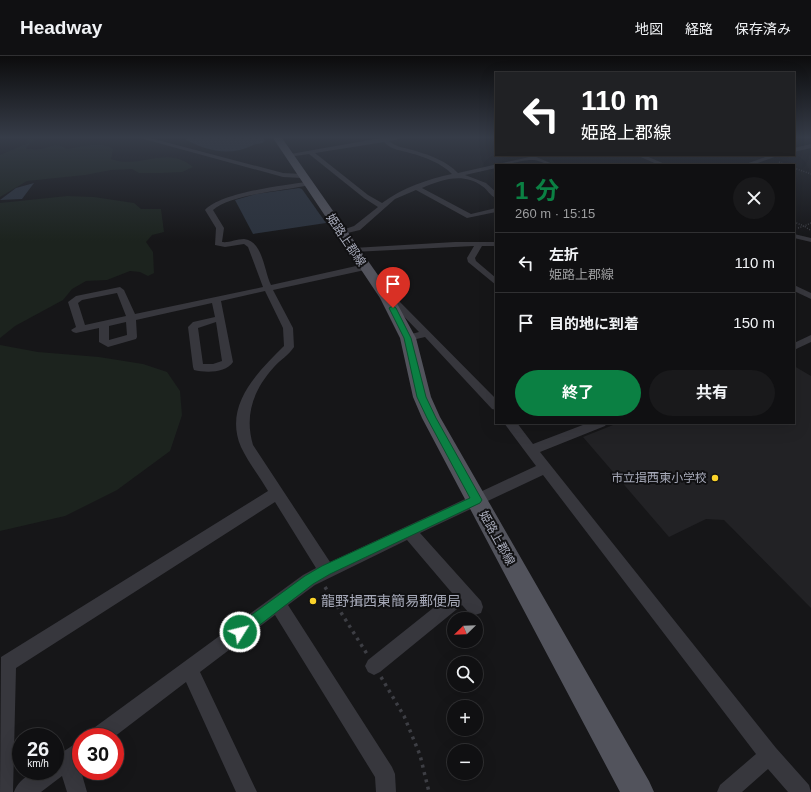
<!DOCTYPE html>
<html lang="ja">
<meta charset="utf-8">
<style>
:root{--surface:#101012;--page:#19191b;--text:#f1f3f6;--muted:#9c9d9f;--line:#303032;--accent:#0b8043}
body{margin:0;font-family:Arial,"Noto Sans JP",sans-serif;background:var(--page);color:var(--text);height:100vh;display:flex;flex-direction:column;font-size:15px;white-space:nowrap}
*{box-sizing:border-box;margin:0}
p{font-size:13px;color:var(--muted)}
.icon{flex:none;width:22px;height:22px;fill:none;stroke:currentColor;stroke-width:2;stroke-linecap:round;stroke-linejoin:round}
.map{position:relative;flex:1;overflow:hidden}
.panel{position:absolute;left:495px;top:108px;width:300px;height:260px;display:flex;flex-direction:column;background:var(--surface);border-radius:0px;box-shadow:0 4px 16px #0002,0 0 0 1px var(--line)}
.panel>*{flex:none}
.guide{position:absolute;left:495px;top:16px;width:300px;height:84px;border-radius:0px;box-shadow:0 4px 16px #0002,0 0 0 1px var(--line);background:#202124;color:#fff;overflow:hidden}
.needle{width:26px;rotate:247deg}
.controls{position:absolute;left:447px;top:556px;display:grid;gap:8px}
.controls a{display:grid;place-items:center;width:36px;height:36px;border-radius:50%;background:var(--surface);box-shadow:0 4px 16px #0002,0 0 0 1px var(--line);font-size:20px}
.speed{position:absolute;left:12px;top:672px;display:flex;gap:8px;font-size:20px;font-weight:700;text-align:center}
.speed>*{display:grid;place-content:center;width:52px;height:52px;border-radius:50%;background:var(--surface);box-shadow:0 4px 16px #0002,0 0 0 1px var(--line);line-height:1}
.speed small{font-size:10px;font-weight:400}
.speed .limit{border:6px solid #d22;background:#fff;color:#111}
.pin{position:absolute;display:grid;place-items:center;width:34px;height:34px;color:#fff;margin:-41px -17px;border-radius:50% 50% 50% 0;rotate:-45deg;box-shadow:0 0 4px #0007}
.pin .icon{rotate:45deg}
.me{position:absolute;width:44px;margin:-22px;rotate:54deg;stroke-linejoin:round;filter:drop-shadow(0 0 3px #0008)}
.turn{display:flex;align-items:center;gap:14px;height:84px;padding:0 20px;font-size:18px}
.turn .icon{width:52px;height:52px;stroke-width:2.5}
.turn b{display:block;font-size:28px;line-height:34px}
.round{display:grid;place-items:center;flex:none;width:42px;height:42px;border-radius:21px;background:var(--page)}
.overview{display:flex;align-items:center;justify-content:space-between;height:68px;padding:0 20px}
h1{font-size:24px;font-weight:700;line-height:30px;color:var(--accent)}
.button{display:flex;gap:8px;margin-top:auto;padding:8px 20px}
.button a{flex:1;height:46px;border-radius:24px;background:var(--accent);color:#fff;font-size:16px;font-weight:700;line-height:46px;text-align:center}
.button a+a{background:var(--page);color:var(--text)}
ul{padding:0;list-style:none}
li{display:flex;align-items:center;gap:12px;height:60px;padding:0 20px;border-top:1px solid var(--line)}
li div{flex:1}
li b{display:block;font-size:15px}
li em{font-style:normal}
header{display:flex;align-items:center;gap:24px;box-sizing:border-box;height:56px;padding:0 20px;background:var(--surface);border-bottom:1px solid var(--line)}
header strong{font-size:19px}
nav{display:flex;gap:22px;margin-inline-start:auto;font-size:14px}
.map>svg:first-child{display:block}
</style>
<header>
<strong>Headway</strong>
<nav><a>地図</a><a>経路</a><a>保存済み</a></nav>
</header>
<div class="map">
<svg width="811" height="736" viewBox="0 0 811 736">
<rect width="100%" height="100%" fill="#161618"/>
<path fill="#222225" d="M794,310L811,320V552L724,464L706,463L669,481L583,381L618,367H794Z"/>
<g fill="#1c231e">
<path d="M27,82L35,84L27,90L26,93C30,93 35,94 40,93C50,92 56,85 66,93C81,92 100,84 113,93L111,103C139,114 166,88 193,111L182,116L162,117H139L132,113L111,114L85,119L27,125L0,141V99L26,88L28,85Z"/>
<path d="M67,140L94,141L134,147L141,153H161L164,176L152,179L146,186L153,196L154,217L148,220L140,216L130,215L107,224L86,225L72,233L63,244L15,270L0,282V147Z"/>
<path d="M0,289L38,296L99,301L143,308L167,316L180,335L182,359L170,395L117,434L65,460L0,475Z"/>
</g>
<g fill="#2b323d">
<path d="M183,82H263L265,85C261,89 256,87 251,90C228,101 204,94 183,82Z"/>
<path d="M34,127L22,143L0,144L16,132Z"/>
<path d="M299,132L302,133L326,167L253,178L235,144L256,138Z"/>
</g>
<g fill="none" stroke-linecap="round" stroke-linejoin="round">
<g stroke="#3d3e44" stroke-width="1.5" stroke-dasharray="1 1.5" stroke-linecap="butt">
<path d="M779,106L786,109"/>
<path d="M794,112L811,118"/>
<path d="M794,166L804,170L811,167"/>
<path d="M798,172L804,170L810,174"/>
</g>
<g stroke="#3d3e44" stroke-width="3.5" stroke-dasharray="3 4.5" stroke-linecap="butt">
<path d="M325,531L367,598"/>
<path d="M381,621L404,660L420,699L429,736"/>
</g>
<g fill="#37373d" fill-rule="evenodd">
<path d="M140,82H150L283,117L302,118L305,120L302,122L283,121Z"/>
<path d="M381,82H403L389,85C397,92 407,92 416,95C432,100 446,105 458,117L534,100L555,109C547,109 541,105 534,104C525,103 508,109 496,109V112L465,119L486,127L496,136V142C490,140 487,133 482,130C462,116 442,124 422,132L471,158L496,152V156L467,162L416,134L395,143L360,174L339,179V175L354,170L378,151L364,142L309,98L288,101L285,99ZM384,86C392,94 400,94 410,97C425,101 441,107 452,118C428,123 402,132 382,147L368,139L315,97Z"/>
<path d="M811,88V92L794,96V92Z"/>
<path d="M636,99H644L667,109H659Z"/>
<path d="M771,99H780L752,109H743Z"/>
<path d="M307,126L309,127V129C284,135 231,138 213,154L224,172L222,186C229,187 236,183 244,183C263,185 264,215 271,229L365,208L369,211L365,214L273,234L293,272L294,291C289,299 280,304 274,311C254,333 244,359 253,389L330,506L536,410L504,367H517L533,388L588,367H607L605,370L540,396L776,692L809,729L811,736H788L768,713L742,736H717L720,729L756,698L543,419L420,477L481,545L483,551L481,557L475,559L469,557L462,549L380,616L374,619L368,616L365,610L368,604L452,537L407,484L315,529L288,549L392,711L395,718L396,736H376L375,721L275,559L200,616L257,736H236L186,626L114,681H88L91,674L303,519L316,512L275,446L16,612L13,736H0L1,601L268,435C260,421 248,406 241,391C223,349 258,316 284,290L283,272L265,235L221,245L233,306C226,317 206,317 194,314L193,311L188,271L193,266L215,261L212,247L136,264L137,281L136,283L108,291L99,286V272L76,277L73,276L71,274L76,271L68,246L76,240L120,231L124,234L135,258L263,231L248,191L244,188L225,191L215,189L216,172L205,154C220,137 284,129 307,126ZM117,237L126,260L85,269L78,247L82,244ZM126,266L127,279L109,284V270ZM216,266L222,305L213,308H203L198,272Z"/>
<path d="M794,178L811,182V186L794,182Z"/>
<path d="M455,186H496V190H482L475,202L476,205L496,222V229L468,206L467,202L474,190L353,196L349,194L353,192Z"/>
<path d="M794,229L811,237V243L794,235Z"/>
<path d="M387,239L397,243L496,343V354L492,353L425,281L408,285L404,284L403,282L404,280L419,276L391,247L384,244V240Z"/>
<path d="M811,279V286L794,294V287Z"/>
<path d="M81,684V706L79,708L87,736H67L62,720L41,736H14C21,718 37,715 55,715V701Z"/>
</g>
<path fill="#52535c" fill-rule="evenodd" d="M273,82H282L394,242L416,282L431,341L440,361L649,725L654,736H620L422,362L413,341L400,282L380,242Z"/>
</g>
<linearGradient id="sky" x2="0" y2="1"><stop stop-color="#0c0c0d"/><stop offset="0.44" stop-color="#363c48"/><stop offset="1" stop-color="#363c48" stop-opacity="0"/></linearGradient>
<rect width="811" height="185" fill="url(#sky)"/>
<path fill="#0b8043" stroke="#07532c" d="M393,250L396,252L411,282L426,341L436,362L482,444L480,447L330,518L313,528L244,581L240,582L235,581L234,576L235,571L305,520L322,510L470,442L427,362L417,341L404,282L389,252Z"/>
<g fill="#fbd32a" stroke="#111113" stroke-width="1.5">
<circle cx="715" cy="422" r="4"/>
<circle cx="313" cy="545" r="4"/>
</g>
<g text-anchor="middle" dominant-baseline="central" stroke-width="4" stroke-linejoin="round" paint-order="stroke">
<g font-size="12" fill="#a7aab9" stroke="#111113">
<text transform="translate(346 184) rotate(56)">姫路上郡線</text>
<text transform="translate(497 482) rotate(61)">姫路上郡線</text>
</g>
<g font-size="12" fill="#a7aab9" stroke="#111113" text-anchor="end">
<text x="707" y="422">市立揖西東小学校</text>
</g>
<g font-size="14" fill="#a7aab9" stroke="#111113" text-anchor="start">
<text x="321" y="545">龍野揖西東簡易郵便局</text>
</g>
</g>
</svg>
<div class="controls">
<a><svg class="needle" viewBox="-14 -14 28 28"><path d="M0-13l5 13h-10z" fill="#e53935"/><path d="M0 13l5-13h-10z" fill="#9c9d9f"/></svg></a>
<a><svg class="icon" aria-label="search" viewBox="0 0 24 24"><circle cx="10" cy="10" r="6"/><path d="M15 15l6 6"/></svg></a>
<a>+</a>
<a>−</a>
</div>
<div class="speed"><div>26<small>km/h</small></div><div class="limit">30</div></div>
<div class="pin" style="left:393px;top:252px;background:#d93025"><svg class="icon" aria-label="arrive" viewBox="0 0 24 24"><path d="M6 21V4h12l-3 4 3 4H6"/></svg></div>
<svg class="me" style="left:240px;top:576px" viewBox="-20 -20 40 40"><circle r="17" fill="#0b8043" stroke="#fff" stroke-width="3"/><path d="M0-11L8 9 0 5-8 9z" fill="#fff"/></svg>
<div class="guide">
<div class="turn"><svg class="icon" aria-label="left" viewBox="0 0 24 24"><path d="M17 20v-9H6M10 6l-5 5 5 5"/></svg><div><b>110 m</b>姫路上郡線</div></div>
</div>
<section class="panel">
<div class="overview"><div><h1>1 分</h1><p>260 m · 15:15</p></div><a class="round"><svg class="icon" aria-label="close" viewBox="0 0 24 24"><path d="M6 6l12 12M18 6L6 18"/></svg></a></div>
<ul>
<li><svg class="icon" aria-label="left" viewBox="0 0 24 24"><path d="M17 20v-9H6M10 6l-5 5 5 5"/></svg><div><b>左折</b><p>姫路上郡線</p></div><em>110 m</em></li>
<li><svg class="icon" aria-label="arrive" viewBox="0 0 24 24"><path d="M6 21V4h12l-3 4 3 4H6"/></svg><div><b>目的地に到着</b></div><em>150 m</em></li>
</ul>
<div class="button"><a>終了</a><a>共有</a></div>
</section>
</div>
